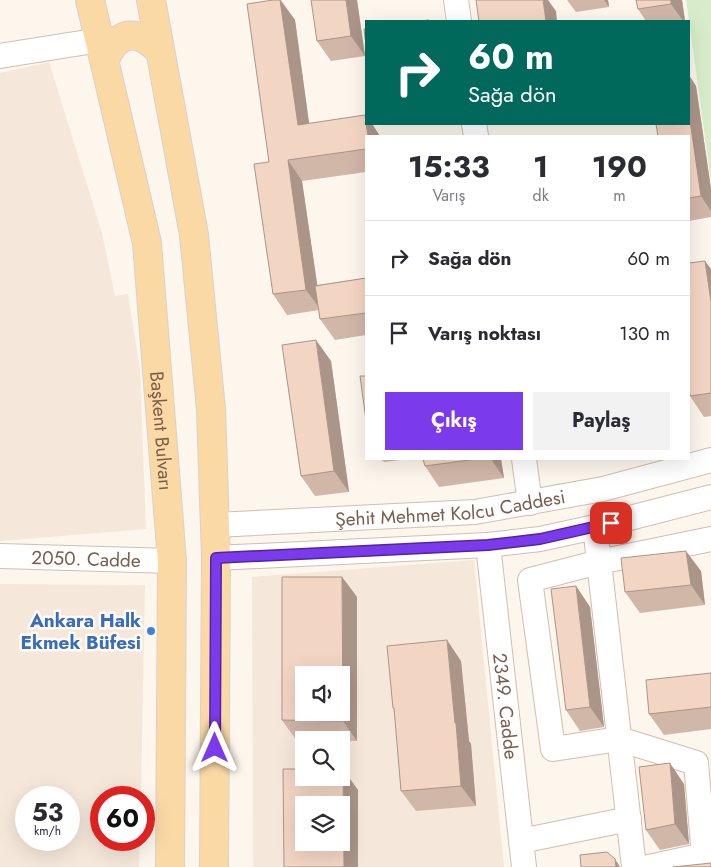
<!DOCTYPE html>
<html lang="tr">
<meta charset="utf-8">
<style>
:root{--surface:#fff;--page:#f2f2f3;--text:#2b2b33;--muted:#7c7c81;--line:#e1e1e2;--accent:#7c3aed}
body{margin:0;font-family:Jost,sans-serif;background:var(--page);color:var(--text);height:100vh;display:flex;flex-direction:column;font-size:19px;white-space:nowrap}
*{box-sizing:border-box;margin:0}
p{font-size:16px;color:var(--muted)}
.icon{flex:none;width:28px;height:28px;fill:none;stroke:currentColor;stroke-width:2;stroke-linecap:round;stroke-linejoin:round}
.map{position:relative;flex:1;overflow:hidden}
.panel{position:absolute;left:365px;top:135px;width:325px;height:325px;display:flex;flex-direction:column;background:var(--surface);border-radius:0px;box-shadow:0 5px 20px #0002}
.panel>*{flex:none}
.guide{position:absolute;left:365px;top:20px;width:325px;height:105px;border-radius:0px;box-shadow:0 5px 20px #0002;background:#00695c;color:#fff;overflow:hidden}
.controls{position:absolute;left:295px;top:666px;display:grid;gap:10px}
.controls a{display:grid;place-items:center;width:55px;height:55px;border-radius:0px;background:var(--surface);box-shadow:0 5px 20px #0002;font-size:25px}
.speed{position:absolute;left:15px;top:786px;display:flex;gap:10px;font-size:25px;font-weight:700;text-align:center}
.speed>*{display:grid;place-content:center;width:65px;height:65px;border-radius:50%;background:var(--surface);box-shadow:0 5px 20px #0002;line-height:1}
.speed small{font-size:12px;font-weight:400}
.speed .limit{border:8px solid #d22;background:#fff;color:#111}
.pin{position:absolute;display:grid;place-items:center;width:42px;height:42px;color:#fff;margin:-21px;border-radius:10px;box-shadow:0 2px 8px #0006}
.me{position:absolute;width:55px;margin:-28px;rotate:0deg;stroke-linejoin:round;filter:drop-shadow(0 0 4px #0008)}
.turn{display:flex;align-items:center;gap:18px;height:105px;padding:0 20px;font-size:22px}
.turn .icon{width:65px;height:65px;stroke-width:2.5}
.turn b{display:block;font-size:35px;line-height:42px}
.eta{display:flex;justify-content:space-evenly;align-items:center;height:85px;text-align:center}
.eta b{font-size:30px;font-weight:700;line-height:35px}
.cta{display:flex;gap:10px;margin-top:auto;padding:10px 20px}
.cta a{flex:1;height:58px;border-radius:0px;background:var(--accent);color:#fff;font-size:20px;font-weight:700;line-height:58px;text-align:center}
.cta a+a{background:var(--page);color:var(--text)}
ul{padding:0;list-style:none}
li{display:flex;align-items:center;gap:15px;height:75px;padding:0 20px;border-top:1px solid var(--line)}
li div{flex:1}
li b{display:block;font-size:19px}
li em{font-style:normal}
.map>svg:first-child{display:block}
</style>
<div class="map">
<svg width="711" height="867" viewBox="0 0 711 867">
<rect width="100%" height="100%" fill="#fdf6ec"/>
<g fill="#f5e8da" fill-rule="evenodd">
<path d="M49,62L102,233L115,296L128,294L140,370L146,529L0,541V73Z"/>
<path d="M474,560L504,867H253L252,577ZM304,675H341V712H304ZM304,740H341V778H304ZM304,805H341V842H304Z"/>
<path d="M0,584L145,585L141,797L101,798V840H140L139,867H0ZM26,798H69V840H26Z"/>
</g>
<path fill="#d8ecc9" d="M686,0H711V181L689,21Z"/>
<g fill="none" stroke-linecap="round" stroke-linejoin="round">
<defs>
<g id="minor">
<path d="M456,0L459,21"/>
<path d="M0,56L100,40"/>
<path d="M474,124L476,136"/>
<path d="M524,459L530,503"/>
<path id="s1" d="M215,525L475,512L603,489L711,460"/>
<path d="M595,527L634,867"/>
<path id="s2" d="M488,545L524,867"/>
<path id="s3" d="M0,556L172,561"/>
<path d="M216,558L488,545L540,539L595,527L711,497"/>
<path d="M521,841L629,819"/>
<path d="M649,867L704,855L696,763L619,739L553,749L530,580L599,562L711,539"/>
</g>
<g id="major">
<path id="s4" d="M90,0L147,243L172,561L170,867"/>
<path d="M151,0L194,235L211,409L216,558L214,867"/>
<path d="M105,59C119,29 138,29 160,51"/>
</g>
</defs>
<use href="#minor" stroke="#d1beb0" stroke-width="26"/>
<use href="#major" stroke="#dad1cd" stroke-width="30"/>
<use href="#minor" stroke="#fff" stroke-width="24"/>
<use href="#major" stroke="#fbd9a5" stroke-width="28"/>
</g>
<g fill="#d1b7a8">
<path d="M273,0H281L295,20L309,123L372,124L379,135L380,136H366V172L302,181L317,285L366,278V335L335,340L320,319L319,310L287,315L273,294L269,162Z"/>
<path d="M357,0L365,56L331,61L317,41Z"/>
<path d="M567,0H608L609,7L576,12Z"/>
<path d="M682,0L685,21H646L638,9Z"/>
<path d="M696,86L711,189V217L689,221V136Z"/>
<path d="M711,269V416L704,417L690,396Z"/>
<path d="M331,361L349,492L315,496L301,476Z"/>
<path d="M381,459H408L384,462Z"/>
<path d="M423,459H501L504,478L439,487L425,466Z"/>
<path d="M701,571L705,605L640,613L625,592Z"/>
<path d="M342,577L357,597V741H341V740H304V741H297L282,720Z"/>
<path d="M576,586L590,607L604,727L580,731L566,710Z"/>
<path d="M461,661L469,741L471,744L476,806L416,811L401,791L395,711L393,708Z"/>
<path d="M711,673V729L664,735L649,714Z"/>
<path d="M684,784L689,844L660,850L646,830Z"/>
</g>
<g fill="#aa9588">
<path d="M280,0L295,20L312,145L298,125Z"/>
<path d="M346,0H357L365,56L351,36Z"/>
<path d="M543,0H548L556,11L557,21H546Z"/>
<path d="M604,0H608L609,7Z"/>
<path d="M671,0H682L685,21H683L671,4Z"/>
<path d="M689,75L696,86L711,189V211L701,196L689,114Z"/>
<path d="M366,124H372L380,136H368Z"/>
<path d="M288,160L302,181L321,310L306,290Z"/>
<path d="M705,261L711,269V302Z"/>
<path d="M316,340L331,361L349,492L334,471Z"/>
<path d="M491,459H501L504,478Z"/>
<path d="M686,551L701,571L705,605L691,585Z"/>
<path d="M342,577L357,597V741L343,721Z"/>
<path d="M576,586L590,607L604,727L590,707Z"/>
<path d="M447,640L461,661L469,741L471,744L476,806L461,786Z"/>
<path d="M670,763L684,784L689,844L675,824Z"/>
<path d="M343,769L358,790V867H344Z"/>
<path d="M615,859L620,867H616Z"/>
</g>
<g fill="#f3d5c3" stroke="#aa9588" fill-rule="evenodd">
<path d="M273,0H280L298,125L365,115L368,136H366V149L288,160L306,290L273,294L254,164L269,162L247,4Z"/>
<path d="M311,0H346L351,36L317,41Z"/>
<path d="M476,0H543L546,21H479Z"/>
<path d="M636,0H671V4L638,9Z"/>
<path d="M429,20V21H419Z"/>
<path d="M364,29H366V45Z"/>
<path d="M689,114L701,196L689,198V136H658L656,124H689Z"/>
<path d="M705,261L711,302V393L690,396L689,387V263Z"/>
<path d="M366,278V313L320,319L315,286Z"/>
<path d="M316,340L334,471L301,476L282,345Z"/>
<path d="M360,376H366V420Z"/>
<path d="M423,459H477L425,466Z"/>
<path d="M686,551L691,585L625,592L621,558Z"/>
<path d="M282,577H342L343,721L282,720ZM304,675H341V712H304Z"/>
<path d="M576,586L590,707L566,710L551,589Z"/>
<path d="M447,640L455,723H456L461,786L401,791L394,708H393L387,646Z"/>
<path d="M711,673V707L649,714L646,680Z"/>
<path d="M670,763L675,824L646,830L639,767Z"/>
<path d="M283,769H304V778H341V769H343L344,867H284ZM304,805H341V842H304Z"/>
<path d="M607,852L615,859L616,867H581L580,855Z"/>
<path d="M711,863V867H673Z"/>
</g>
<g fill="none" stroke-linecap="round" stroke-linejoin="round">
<defs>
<path id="route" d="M215,748L216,558L488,545L540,539L611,523"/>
</defs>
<use href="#route" stroke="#51269a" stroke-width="12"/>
<use href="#route" stroke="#7c3aed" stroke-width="9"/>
</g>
<circle fill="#3f7fe0" stroke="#fffaf3" stroke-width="2" cx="151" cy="631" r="5"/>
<g text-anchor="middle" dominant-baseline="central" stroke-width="5" stroke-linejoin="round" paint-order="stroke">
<g font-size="19" fill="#7a5c4d" stroke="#fffaf3">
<text stroke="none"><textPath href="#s4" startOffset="438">Başkent Bulvarı</textPath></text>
<text stroke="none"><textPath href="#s1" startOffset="236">Şehit Mehmet Kolcu Caddesi</textPath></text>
<text stroke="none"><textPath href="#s3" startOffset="86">2050. Cadde</textPath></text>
<text stroke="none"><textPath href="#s2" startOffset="162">2349. Cadde</textPath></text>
</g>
<g font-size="19" font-weight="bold" fill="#366cbe" stroke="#fffaf3" text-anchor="end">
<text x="141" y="620">Ankara Halk<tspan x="141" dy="22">Ekmek Büfesi</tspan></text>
</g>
</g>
</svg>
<div class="controls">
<a><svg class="icon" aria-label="sound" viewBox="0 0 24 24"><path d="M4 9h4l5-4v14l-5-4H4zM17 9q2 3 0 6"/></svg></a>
<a><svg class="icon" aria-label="search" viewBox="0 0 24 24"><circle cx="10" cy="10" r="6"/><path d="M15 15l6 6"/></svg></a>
<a><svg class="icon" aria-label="layers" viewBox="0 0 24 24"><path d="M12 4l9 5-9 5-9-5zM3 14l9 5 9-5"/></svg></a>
</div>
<div class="speed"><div>53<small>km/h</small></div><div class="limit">60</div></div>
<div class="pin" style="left:611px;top:523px;background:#d93025"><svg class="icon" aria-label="arrive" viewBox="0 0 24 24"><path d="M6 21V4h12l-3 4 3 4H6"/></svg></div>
<svg class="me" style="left:215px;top:748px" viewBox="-20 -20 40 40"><path d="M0-17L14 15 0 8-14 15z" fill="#7c3aed" stroke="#fff" stroke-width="4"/></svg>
<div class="guide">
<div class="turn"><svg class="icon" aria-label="right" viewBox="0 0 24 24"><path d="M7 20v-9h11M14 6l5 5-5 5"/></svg><div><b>60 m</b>Sağa dön</div></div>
</div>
<section class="panel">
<div class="eta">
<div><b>15:33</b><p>Varış</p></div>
<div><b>1</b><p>dk</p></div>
<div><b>190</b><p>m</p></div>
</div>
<ul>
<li><svg class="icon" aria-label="right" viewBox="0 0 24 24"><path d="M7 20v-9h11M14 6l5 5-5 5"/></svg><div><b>Sağa dön</b></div><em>60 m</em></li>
<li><svg class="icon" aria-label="arrive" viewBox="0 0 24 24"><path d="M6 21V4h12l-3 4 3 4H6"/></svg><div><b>Varış noktası</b></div><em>130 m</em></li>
</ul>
<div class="cta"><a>Çıkış</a><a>Paylaş</a></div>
</section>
</div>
